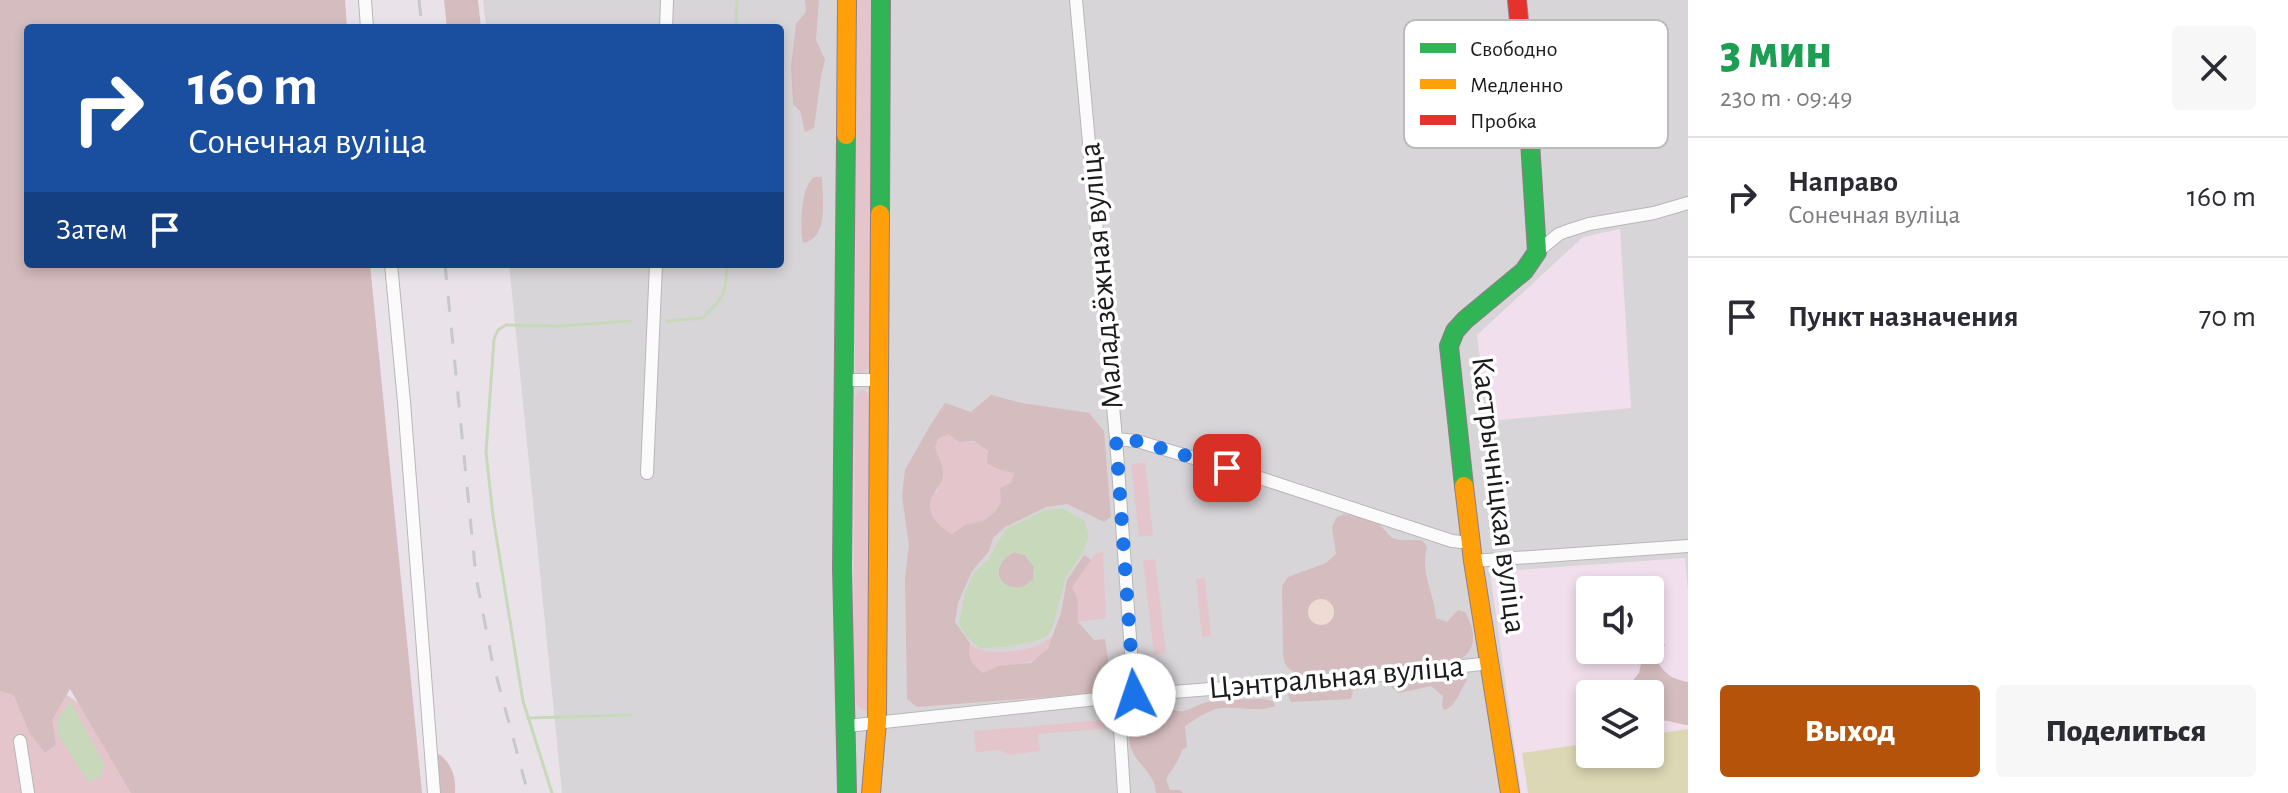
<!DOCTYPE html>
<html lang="ru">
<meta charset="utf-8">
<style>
:root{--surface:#fff;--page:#f7f7f7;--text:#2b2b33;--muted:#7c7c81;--line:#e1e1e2;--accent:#b45309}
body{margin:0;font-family:"Alegreya Sans",sans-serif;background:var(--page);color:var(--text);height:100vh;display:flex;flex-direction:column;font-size:30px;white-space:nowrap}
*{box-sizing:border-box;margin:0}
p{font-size:26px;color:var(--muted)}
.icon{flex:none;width:44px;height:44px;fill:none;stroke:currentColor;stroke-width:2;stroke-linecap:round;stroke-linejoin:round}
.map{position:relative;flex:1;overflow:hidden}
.sheet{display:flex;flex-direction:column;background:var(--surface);width:600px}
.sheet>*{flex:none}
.top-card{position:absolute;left:24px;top:24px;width:760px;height:244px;border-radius:8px;box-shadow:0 4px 12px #0003;background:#1a4fa0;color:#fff;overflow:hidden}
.controls{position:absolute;left:1576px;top:576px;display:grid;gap:16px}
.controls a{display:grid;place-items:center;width:88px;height:88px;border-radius:8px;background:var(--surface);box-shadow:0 4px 12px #0003;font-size:40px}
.pin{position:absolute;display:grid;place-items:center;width:68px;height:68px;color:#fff;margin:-34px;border-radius:16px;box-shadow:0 4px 12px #0006}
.me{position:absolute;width:88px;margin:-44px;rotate:356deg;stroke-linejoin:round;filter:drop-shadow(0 0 6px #0008)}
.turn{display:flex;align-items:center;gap:28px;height:168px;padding:0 32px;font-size:36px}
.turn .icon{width:104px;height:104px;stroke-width:2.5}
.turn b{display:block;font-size:56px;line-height:68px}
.then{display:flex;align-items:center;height:76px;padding:0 32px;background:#0003;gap:16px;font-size:30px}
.round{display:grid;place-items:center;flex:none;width:84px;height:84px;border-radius:8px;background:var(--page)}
.head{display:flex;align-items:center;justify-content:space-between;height:136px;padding:0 32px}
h1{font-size:48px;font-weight:800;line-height:60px;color:#1e9e55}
.cta{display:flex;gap:16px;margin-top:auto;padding:16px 32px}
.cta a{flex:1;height:92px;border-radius:8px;background:var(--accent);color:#fff;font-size:32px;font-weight:800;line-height:92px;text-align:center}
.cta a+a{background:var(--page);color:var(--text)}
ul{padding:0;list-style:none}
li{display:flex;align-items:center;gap:24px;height:120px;padding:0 32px;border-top:2px solid var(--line)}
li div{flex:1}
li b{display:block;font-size:30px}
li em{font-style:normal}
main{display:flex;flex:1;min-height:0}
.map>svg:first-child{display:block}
</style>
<main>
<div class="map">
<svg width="1688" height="793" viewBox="0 0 1688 793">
<rect width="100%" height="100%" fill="#e9e3e9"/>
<path fill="#d8d5d8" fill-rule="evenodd" d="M483,0H1688V793H562L509,264H780V28H486ZM1590,590H1650V650H1590ZM1590,694H1650V754H1590Z"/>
<g fill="#f2dfed" fill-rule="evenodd">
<path d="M1620,229L1631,408L1488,421L1477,335L1583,237Z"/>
<path d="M1685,558L1688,591V793H1521L1490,572ZM1590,590H1650V650H1590ZM1590,694H1650V754H1590Z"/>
</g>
<g fill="#e4c5cc">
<path d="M857,0H872V330L870,367L861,374L857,373L855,368Z"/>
<path d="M862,389L867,392L872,403L870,710L861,709L857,706L853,691L855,399L857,393Z"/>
<path d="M949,433L959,442C983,440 987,450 998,469L1014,472L1011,483L1000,488L1001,502L995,512L983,521L965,525L952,534C939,527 926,514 932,498C936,486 935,499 939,487C943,475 940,459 935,449L938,439Z"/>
<path d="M1145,462L1153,535L1139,537L1131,464Z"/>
<path d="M1103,552L1106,618L1078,622V600L1072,587L1095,554Z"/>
<path d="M1155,559L1166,653L1154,655L1143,561Z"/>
<path d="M1205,578L1211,636L1202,637L1196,579Z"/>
<path d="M1053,636C1039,672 1012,659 983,674C971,664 968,658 970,643C981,658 1020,651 1037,646C1042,644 1048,639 1053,636Z"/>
<path d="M0,648L94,714L133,793H0Z"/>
<path d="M1114,719L1115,728L1038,734L1040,751L1008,755L1000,750L976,752L974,731Z"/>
</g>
<g fill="#d5bcbe" fill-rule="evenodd">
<path d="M0,0H345L347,28H28V264H370L422,793H131L70,689L52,720L56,744L45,753L29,732L14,695L0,691Z"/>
<path d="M444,0H478L481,28H447Z"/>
<path d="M805,0H819L816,40L825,60L821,76L814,128L805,132L800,111L793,104L791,66L796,24L806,12Z"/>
<path d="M814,177H822C822,197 830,238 803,243C800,226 800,189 814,177Z"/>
<path d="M991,395L1022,403L1089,413L1104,431L1111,517L1104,522L1067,504L1046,507L1005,527L993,538L989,551L972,571L958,603L955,622L970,643C968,658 971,664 983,673L998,666L1031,663L1048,648L1061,613L1067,580L1084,555L1091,560L1072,587L1078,600V622L1094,640L1105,639C1108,659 1113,676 1099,693L917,707L907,699L905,578L909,545L902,496L905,470L931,424L945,403L971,412ZM949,434L959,442L974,441L988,451L987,463L998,469L1014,473L1011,483L1000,488L1001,502L995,512L983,521L965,525L952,534C939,527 925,514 932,497C935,489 943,484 943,474C943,465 938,456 935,448L938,439Z"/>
<path d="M1344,514L1376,521L1392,538L1399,540H1422L1427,547C1420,575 1434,591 1436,618L1447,622L1458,610L1465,612C1476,631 1478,650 1458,661L1302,675C1290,671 1285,668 1283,655L1282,586L1288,577L1326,563L1336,554L1332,527L1336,518Z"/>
<path d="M1014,552L1025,555L1034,567L1033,580C1029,582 1026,586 1022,587C997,591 989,565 1014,552Z"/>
<path d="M1658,637L1665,645L1656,659C1664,674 1672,679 1688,682V725C1674,724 1663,716 1650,724V694H1627L1630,684L1639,673L1644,650H1650V641L1652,638Z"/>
<path d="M1464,675L1467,680C1460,690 1456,707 1444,710L1442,706L1443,696L1431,686L1399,693L1392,688V682Z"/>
<path d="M1349,688L1353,691L1351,699L1291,702L1288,695L1292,689Z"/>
<path d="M1263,699L1273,701L1275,706C1258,713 1240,706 1221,708C1208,710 1196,719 1185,726L1187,747L1182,750C1178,763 1172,769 1166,779L1170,790H1180L1183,793H1156C1156,772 1130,761 1129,739C1129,719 1146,706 1166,708C1173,709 1177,712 1184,711C1192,709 1199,704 1207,702C1224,698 1245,700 1263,699Z"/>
<path d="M439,754C452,764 456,777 455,793H439L435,760Z"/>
</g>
<circle fill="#eddbd4" cx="1321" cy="612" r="13"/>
<path fill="#dcd7b4" d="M1688,729V793H1528L1522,753L1590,743V754H1650V735Z"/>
<g fill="#c8d8ba" fill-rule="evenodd">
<path d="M1061,508L1084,520L1089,536L1083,552L1066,577L1052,629L1046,637L1032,642L1004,647L979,648L966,636L959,624L965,593L974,573L987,561L1006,529L1045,510ZM1014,552L1025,555L1034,567L1033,580C1029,582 1026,586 1022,587C997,591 988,565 1014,552Z"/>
<path d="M70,701L105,766L100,777L88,782L58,734L57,721Z"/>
</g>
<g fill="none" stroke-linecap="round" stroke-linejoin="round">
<g stroke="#c8d8ba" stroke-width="3">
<path d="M736,28L737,0"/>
<path d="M667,321L703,318C724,296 726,295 727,264"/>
<path d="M528,718L631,715"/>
<path d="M552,793L523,701L493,516L486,452L494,339L498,330L506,325L558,326L631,321"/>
</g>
<defs>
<g id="street">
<path d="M365,0L367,28"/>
<path d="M1076,0L1116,439L1134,695"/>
<path d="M666,28L667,0"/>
<path d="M1537,252L1559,234L1567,231L1589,224L1654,213L1688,203"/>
<path d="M391,264L404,402L434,793"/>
<path d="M844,380H879"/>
<path d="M1116,439L1137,441L1257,477L1452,541L1471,543"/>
<path d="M647,473L656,264"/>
<path d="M1473,561L1688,546"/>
<path d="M1118,697L1124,793"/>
<path d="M847,726L1134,695L1363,677L1491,663"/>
<path d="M20,741L28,793"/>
</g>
<g id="fast">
<path d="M846,135L842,568L847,793"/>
<path d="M880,214L881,0"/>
<path d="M1464,486L1449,346L1455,331L1465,320L1524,271L1537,252L1529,126"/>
</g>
<g id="slow">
<path d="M846,135L847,0"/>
<path d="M1464,486L1473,561L1510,793"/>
<path d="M871,793L877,722L880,214"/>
</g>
<path id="jam" d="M1517,0L1529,126"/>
</defs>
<use href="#street" stroke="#b9b6b9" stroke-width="14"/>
<use href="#fast" stroke="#907e89" stroke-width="20"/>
<use href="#slow" stroke="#907e89" stroke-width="20"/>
<use href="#jam" stroke="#907e89" stroke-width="20"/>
<use href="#street" stroke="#fcfbfc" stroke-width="12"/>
<use href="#fast" stroke="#30b455" stroke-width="18"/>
<use href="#slow" stroke="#ff9f0a" stroke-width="18"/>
<use href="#jam" stroke="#e5322d" stroke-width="18"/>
<g stroke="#c9c8c9" stroke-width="3" stroke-dasharray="16 16" stroke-linecap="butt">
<path d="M419,0L422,28"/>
<path d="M445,264L476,577L492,660L528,793"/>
</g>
</g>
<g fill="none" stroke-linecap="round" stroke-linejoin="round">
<path stroke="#1a73e8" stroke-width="14" stroke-dasharray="0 25.2" d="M1134,695L1116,439L1137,441L1227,468"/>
</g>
<g text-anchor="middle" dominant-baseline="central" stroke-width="7" stroke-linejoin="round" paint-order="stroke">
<g font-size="32" fill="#1b1b1b" stroke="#fff">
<text transform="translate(1101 276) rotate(-95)">Маладзёжная вуліца</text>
<text transform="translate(1499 495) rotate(83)">Кастрычніцкая вуліца</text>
<text transform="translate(1336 677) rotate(-5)">Цэнтральная вуліца</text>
</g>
</g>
<rect x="1404" y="20" width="264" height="128" rx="12" fill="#fff" stroke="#bbb" stroke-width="2"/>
<rect x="1420" y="43" width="36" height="10" fill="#30b455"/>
<rect x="1420" y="79" width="36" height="10" fill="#ff9f0a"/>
<rect x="1420" y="115" width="36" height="10" fill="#e5322d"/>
<g font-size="22" fill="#1b1b1b">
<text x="1470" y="56">Свободно</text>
<text x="1470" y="92">Медленно</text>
<text x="1470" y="128">Пробка</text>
</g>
</svg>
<div class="controls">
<a><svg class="icon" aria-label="sound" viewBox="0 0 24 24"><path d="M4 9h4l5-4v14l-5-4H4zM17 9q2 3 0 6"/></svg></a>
<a><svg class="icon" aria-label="layers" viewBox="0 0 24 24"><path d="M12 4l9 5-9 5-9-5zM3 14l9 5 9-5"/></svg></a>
</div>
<div class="pin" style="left:1227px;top:468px;background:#d93025"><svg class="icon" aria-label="arrive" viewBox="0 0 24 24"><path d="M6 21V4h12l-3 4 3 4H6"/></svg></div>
<svg class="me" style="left:1134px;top:695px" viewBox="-20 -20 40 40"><circle r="19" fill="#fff"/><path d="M0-13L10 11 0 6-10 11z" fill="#1a73e8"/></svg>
<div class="top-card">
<div class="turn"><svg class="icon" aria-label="right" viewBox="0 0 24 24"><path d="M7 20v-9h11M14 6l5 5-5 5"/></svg><div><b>160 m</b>Сонечная вуліца</div></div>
<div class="then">Затем<svg class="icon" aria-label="arrive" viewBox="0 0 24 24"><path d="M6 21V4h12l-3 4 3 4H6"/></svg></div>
</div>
</div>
<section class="sheet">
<div class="head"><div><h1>3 мин</h1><p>230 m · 09:49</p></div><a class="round"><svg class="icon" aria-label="close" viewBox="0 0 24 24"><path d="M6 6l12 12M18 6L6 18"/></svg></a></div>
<ul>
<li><svg class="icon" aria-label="right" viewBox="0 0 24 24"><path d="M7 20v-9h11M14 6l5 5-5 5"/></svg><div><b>Направо</b><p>Сонечная вуліца</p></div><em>160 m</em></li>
<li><svg class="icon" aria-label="arrive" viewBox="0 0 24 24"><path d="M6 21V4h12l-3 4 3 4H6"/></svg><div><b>Пункт назначения</b></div><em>70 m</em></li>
</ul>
<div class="cta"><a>Выход</a><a>Поделиться</a></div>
</section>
</main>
